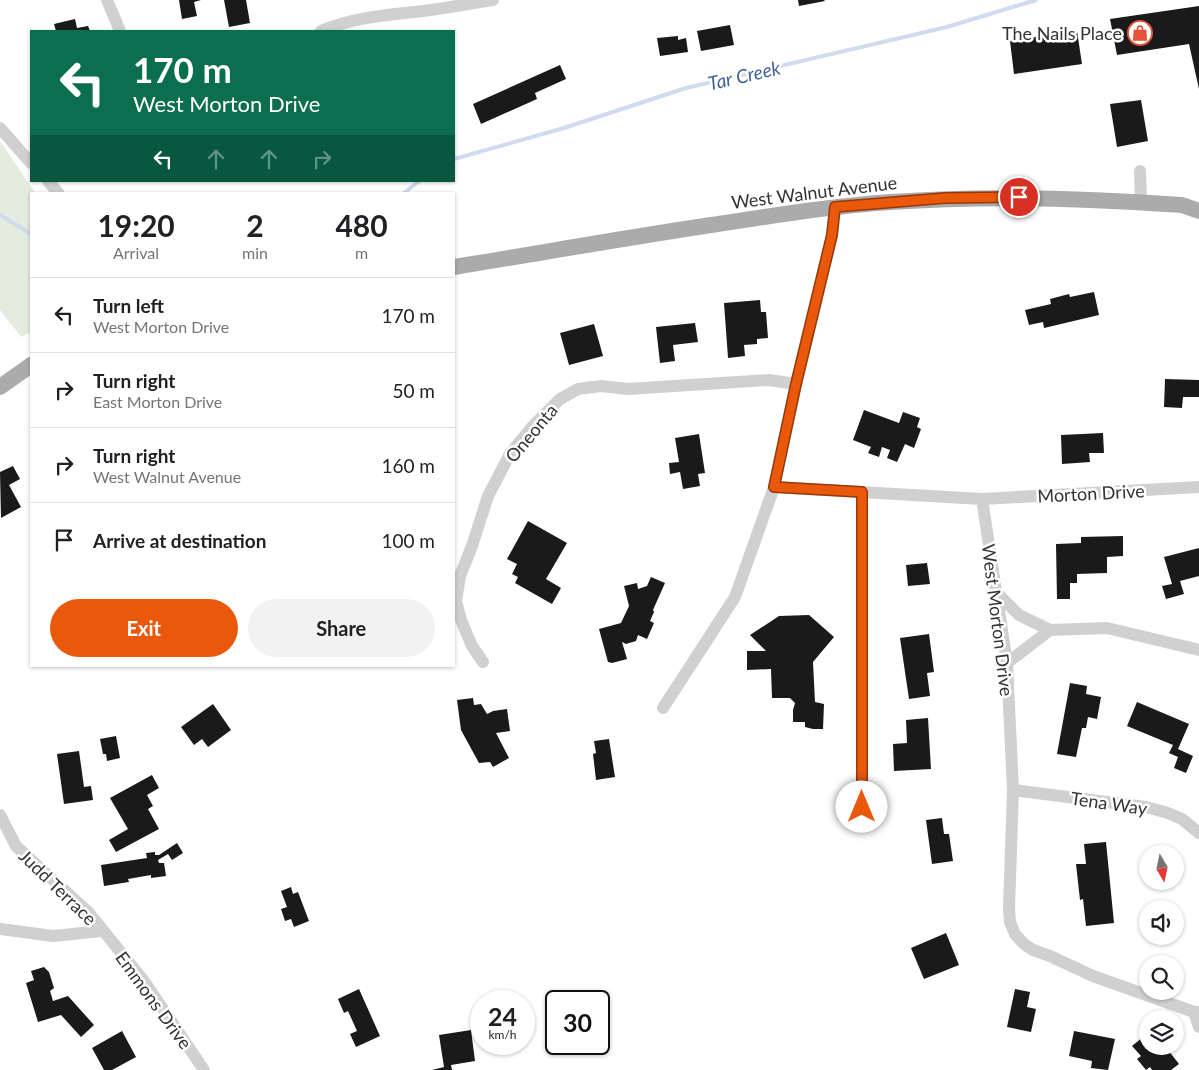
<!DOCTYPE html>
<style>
:root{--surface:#fff;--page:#f2f2f2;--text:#202124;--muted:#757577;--line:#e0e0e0;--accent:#ea580c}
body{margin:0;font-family:Lato,sans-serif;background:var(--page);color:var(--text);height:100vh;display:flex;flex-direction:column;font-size:19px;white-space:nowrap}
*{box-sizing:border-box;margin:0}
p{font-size:16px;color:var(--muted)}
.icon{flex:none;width:28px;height:28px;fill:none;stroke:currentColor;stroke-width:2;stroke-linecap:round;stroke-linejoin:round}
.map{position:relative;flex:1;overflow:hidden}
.panel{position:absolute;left:30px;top:192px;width:425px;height:475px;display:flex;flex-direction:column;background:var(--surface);border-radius:0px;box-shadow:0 1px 4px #0004}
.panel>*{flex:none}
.hud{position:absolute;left:30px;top:30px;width:425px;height:152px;border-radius:0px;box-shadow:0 1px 4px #0004;background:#0b6e4f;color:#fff;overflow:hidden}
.needle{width:32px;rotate:171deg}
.tools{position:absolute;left:1139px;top:845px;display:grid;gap:10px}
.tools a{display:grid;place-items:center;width:45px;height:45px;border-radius:50%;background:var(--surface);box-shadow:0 1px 4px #0004;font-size:25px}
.speed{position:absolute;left:470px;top:990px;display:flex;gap:10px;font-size:25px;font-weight:700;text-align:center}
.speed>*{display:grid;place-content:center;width:65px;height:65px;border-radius:50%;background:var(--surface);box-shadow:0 1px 4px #0004;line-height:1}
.speed small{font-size:12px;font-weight:400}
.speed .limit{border:2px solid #111;border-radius:8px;background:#fff;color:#111}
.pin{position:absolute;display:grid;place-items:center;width:42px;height:42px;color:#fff;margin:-21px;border:2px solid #fff;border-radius:50%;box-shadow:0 1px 5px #0007}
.me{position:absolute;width:55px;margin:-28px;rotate:0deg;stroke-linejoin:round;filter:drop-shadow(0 0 4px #0008)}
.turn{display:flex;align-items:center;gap:18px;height:105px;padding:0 20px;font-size:22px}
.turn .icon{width:65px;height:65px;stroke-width:2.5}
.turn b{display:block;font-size:35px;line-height:42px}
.lanes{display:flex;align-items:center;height:48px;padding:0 20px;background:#0003;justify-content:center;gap:25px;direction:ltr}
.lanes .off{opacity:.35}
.eta{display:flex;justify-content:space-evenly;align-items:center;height:85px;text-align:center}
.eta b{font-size:30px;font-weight:700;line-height:35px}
.primary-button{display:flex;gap:10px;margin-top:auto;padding:10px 20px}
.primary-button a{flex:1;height:58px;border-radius:30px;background:var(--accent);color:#fff;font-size:20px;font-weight:700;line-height:58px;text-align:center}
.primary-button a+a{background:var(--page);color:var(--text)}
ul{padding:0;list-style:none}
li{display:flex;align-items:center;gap:15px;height:75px;padding:0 20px;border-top:1px solid var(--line)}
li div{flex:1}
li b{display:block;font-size:19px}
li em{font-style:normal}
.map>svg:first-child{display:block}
</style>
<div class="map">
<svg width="1199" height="1070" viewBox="0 0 1199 1070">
<rect width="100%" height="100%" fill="#fff"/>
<path fill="#e3ecdf" d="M0,141L36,194H31V332L21,337L0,310Z"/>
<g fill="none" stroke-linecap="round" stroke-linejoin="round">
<g stroke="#cfdbee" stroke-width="4">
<path d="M454,159L564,128L686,88L947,27L1036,0"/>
<path d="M403,194L419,181"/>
<path d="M0,215L31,234"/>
</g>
</g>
<g fill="#1a1a1a">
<path d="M179,0H201L194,2L197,16L182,19Z"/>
<path d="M224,0H246L250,23L229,27Z"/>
<path d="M798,0H824L825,1L799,6Z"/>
<path d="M1199,6V89L1189,44L1117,55L1110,19Z"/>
<path d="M75,19L77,28L88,26L90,31H56L54,24Z"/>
<path d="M730,25L734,45L701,51L697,31Z"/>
<path d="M1077,31L1082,64L1014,74L1010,41Z"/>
<path d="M678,36V40L686,38L688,52L660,56L657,38Z"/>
<path d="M560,65L566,79L535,93L537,99L481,124L473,104Z"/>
<path d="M1141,100L1148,141L1117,147L1110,104Z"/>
<path d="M1094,292L1099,315L1044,328L1043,322L1029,325L1025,310L1051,304L1050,299L1069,294L1070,297Z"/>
<path d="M760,300L761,312H766L768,338L757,339V344L744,345L745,356L728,358L724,303Z"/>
<path d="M695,323L698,342L673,345L675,361L660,363L656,327Z"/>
<path d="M594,324L603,356L569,365L560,333Z"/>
<path d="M1165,379L1199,380V397H1183L1182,408L1164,407Z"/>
<path d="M864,410L899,423L903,412L920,418L917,427L921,429L914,448L905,444L897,462L887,458L890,450L882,447L879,457L868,453L871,447L853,440Z"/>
<path d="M1103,433L1104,453H1089L1090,462L1062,464L1061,435Z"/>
<path d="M699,434L705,473L698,474L700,486L683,489L680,472L670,474L669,463L679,462L675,438Z"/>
<path d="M13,466L20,479L9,485L21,507L1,518L0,472Z"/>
<path d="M528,521L567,543L546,579L561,588L552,604L515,583L518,577L512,574L517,564L507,559Z"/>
<path d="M1123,536V556L1107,557V573L1077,574V583H1070V599H1057L1056,544L1081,543V537Z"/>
<path d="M1199,548V576L1180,581L1184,594L1166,599L1162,586L1172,584L1164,557Z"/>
<path d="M927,563L930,584L908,586L906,565Z"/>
<path d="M651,577L665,583L653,610L654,612L650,621L654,623L647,639L638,635L636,641L626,644L622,642L627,659L612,663L608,662L599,629L621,623L629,606L624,586L637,583L638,589L647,586Z"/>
<path d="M809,615L834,637L813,662L815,702L824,704L823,729H813L805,727V722H793V710L795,703L790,698H772L771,669L747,670V651H766L750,635L779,616Z"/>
<path d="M929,634L934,672L927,673L930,696L909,699L900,638Z"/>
<path d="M1070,683L1087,686L1086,694L1101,697L1097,719L1088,717L1086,728H1082L1076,757L1057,754Z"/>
<path d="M473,698L474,705L481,704L487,714L493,711L507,709L510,731L496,733L509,758L493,767L490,762L479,763L461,730L457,700Z"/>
<path d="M1137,702L1189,724L1178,749L1193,756L1186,773L1174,768L1178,757L1169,753L1173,745L1127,726Z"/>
<path d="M213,704L231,730L208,747L202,739L194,745L181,727Z"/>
<path d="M928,718L931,769L894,771L893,744L907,743L906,720Z"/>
<path d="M116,736L120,758L107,761L106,754H103L100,739Z"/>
<path d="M609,739L615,777L596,780L593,754L596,753L594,741Z"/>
<path d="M79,751L84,787L91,786L93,800L64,804L57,754Z"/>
<path d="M152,775L159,788L147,795L153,806L148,809L159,829L116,852L109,840L128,829L110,798Z"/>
<path d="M942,818L944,834H949L953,861L932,864L926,820Z"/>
<path d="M1106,842L1114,923L1086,926L1083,899L1080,900L1076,864H1086L1084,844Z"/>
<path d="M177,843L183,853L172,860L168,854L158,860L159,863H164L166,876L151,878V875L128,879L129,882L104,886L101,865L147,858L146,853L155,852V855H159Z"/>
<path d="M291,887L293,894L298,892L309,921L294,927L291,919L285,921L281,909L287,907L281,891Z"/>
<path d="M946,933L959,965L924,979L911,948Z"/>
<path d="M44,967L49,972L54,988L50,991L53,1001L68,996L94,1025L81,1037L61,1015L38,1022L26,983L34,980L31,971Z"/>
<path d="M359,989L380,1036L356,1047L350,1034L357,1031L348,1011L344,1013L338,999Z"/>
<path d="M1015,989L1030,992L1027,1007L1036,1009L1031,1032L1007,1027Z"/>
<path d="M471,1030L475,1061L451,1065L452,1070H432L444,1067L439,1035Z"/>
<path d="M122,1031L136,1057L112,1070H104L92,1048Z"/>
<path d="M1074,1031L1115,1039L1108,1070L1091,1068L1092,1061L1069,1056Z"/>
<path d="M1148,1033V1046H1165L1179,1064L1171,1070H1152L1150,1067L1146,1070L1137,1059L1141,1056L1132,1046Z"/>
</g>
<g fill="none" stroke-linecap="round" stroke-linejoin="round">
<g stroke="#d0d0d0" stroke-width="12">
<path d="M107,0L120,31"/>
<path d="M321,31C357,16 393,15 431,10C452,7 473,3 493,0"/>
<path d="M0,128L31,163"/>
<path d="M1140,171L1141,202"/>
<path d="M48,181L59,194"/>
<path d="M774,487L982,499L1007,663L1013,790L1009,908L1010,922L1015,934L1024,944L1033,950L1050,956L1093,976L1194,1012H1199"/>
<path d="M862,492V807"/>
<path d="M982,499L1199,487"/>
<path d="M996,592L1019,615L1050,630"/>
<path d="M483,662L472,646L461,620L456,601L460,576L472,546L488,496L510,454L532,427L560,399L578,389L601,386L628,389L769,380L796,384"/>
<path d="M1007,663L1050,630L1107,628L1199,650"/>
<path d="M663,708L735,597L774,487L796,384L832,235L835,207"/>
<path d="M1013,790L1146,807L1168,813L1182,819L1199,833"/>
<path d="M0,815L16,846L89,913L144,981L204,1070"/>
<path d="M0,929L53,936L102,931"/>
<path d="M1194,1012L1199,1027"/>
</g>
<g stroke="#ababab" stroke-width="16">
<path d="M454,267C540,253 625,238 711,225C771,216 831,206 891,202C988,195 1085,198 1182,205L1199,211"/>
<path d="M0,387L31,365"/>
</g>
</g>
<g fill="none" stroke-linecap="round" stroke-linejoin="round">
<defs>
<path id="route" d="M862,807V492L774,487L796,384L832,235L835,207L945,198L1019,197"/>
</defs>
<use href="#route" stroke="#983908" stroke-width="12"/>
<use href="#route" stroke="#ea580c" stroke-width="9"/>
</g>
<defs>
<symbol id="shop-ring" viewBox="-11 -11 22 22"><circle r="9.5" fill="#fff" stroke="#e65139" stroke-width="1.5"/><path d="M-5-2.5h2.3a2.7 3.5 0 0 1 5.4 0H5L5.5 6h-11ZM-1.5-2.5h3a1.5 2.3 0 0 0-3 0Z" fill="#e65139"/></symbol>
</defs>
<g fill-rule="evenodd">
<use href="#shop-ring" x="1126" y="19" width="28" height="28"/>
</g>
<g text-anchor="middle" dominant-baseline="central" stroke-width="5" stroke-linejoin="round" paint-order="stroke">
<g font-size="18" fill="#333" stroke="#fff" text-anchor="end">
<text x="1122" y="33">The Nails Place</text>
</g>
<g font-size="18" fill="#333" stroke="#fff">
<text transform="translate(814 192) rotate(-7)">West Walnut Avenue</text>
<text transform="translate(531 433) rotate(-50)">Oneonta</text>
<text transform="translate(1091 493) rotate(-3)">Morton Drive</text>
<text transform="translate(998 620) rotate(83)">West Morton Drive</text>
<text transform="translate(1109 803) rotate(8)">Tena Way</text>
<text transform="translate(58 887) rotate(44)">Judd Terrace</text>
<text transform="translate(154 1000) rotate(54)">Emmons Drive</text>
</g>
<g font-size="19" font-style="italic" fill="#3f6297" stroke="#fff">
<text transform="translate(744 75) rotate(-13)">Tar Creek</text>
</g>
</g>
</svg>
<div class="tools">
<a><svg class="needle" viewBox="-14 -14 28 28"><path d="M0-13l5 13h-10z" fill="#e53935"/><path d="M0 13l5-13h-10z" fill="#757577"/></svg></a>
<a><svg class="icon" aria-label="sound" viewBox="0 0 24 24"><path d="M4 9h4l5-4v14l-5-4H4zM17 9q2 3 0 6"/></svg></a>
<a><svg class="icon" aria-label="search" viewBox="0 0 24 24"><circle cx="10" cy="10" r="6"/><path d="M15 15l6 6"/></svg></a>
<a><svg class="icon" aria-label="layers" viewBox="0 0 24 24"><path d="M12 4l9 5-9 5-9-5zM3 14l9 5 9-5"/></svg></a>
</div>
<div class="speed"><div>24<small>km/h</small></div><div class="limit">30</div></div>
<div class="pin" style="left:1019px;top:197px;background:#d93025"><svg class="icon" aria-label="arrive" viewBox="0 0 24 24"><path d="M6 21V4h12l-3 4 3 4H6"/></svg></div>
<svg class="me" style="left:862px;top:807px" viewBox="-20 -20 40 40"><circle r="19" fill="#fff"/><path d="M0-13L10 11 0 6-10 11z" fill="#ea580c"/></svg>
<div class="hud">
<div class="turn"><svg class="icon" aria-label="left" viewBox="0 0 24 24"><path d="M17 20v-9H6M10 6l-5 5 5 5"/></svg><div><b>170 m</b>West Morton Drive</div></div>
<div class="lanes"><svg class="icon" aria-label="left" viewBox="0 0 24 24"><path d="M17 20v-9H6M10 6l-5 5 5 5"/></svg><svg class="icon off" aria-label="ahead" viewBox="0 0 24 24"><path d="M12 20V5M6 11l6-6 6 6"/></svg><svg class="icon off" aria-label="ahead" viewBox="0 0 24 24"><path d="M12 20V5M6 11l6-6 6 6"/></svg><svg class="icon off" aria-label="right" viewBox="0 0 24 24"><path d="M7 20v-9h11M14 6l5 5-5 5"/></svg></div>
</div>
<section class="panel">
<div class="eta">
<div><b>19:20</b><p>Arrival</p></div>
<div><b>2</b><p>min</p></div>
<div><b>480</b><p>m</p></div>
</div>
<ul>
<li><svg class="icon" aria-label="left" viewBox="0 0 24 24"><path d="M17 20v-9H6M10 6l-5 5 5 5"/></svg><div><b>Turn left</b><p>West Morton Drive</p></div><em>170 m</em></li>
<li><svg class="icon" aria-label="right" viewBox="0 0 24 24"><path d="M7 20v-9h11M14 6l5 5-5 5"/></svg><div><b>Turn right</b><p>East Morton Drive</p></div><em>50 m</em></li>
<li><svg class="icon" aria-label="right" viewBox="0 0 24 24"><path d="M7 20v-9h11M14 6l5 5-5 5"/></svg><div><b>Turn right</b><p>West Walnut Avenue</p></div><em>160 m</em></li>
<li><svg class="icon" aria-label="arrive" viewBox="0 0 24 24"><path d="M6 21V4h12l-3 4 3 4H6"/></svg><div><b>Arrive at destination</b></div><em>100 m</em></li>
</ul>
<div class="primary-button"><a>Exit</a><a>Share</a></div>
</section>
</div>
